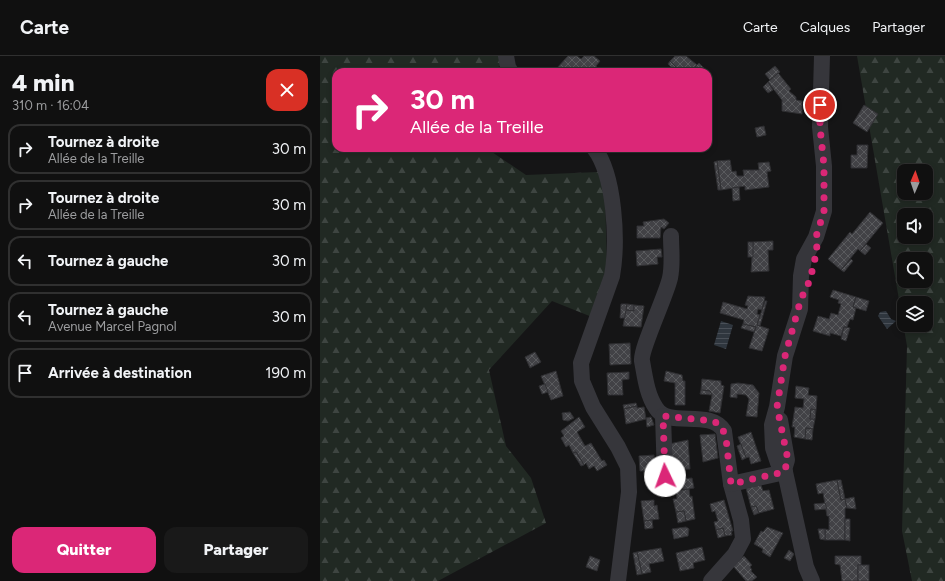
<!DOCTYPE html>
<html lang="fr">
<meta charset="utf-8">
<style>
:root{--surface:#101010;--page:#191919;--text:#f1f3f6;--muted:#9c9d9f;--line:#303030;--accent:#db2777}
body{margin:0;font-family:Figtree,sans-serif;background:var(--page);color:var(--text);height:100vh;display:flex;flex-direction:column;font-size:15px;white-space:nowrap}
*{box-sizing:border-box;margin:0}
p{font-size:13px;color:var(--muted)}
.icon{flex:none;width:22px;height:22px;fill:none;stroke:currentColor;stroke-width:2;stroke-linecap:round;stroke-linejoin:round}
.map{position:relative;flex:1;overflow:hidden}
.drawer{display:flex;flex-direction:column;background:var(--surface);width:320px}
.drawer>*{flex:none}
.guide{position:absolute;left:12px;top:12px;width:380px;height:84px;border-radius:12px;box-shadow:0 2px 6px #0003,0 0 0 1px var(--line);background:#db2777;color:#fff;overflow:hidden}
.needle{width:26px;rotate:2deg}
.tools{position:absolute;left:577px;top:108px;display:grid;gap:8px}
.tools a{display:grid;place-items:center;width:36px;height:36px;border-radius:8px;background:var(--surface);box-shadow:0 2px 6px #0003,0 0 0 1px var(--line);font-size:20px}
.pin{position:absolute;display:grid;place-items:center;width:34px;height:34px;color:#fff;margin:-17px;border:2px solid #fff;border-radius:50%;box-shadow:0 1px 4px #0007}
.me{position:absolute;width:44px;margin:-22px;rotate:357deg;stroke-linejoin:round;filter:drop-shadow(0 0 3px #0008)}
.turn{display:flex;align-items:center;gap:14px;height:84px;padding:0 12px;font-size:18px}
.turn .icon{width:52px;height:52px;stroke-width:2.5}
.turn b{display:block;font-size:28px;line-height:34px}
.round{display:grid;place-items:center;flex:none;width:42px;height:42px;border-radius:12px;background:var(--page)}
.summary{display:flex;align-items:center;justify-content:space-between;height:68px;padding:0 12px}
h1{font-size:24px;font-weight:800;line-height:30px}
.cta{display:flex;gap:8px;margin-top:auto;padding:8px 12px}
.cta a{flex:1;height:46px;border-radius:12px;background:var(--accent);color:#fff;font-size:16px;font-weight:800;line-height:46px;text-align:center}
.cta a+a{background:var(--page);color:var(--text)}
ul{padding:0;list-style:none}
li{display:flex;align-items:center;gap:12px;height:50px;margin:0 8px 6px;padding:0 4px;border:2px solid var(--line);border-radius:12px}
li div{flex:1}
li b{display:block;font-size:15px}
li em{font-style:normal}
header{display:flex;align-items:center;gap:24px;box-sizing:border-box;height:56px;padding:0 20px;background:var(--surface);border-bottom:1px solid var(--line)}
header strong{font-size:19px}
nav{display:flex;gap:22px;margin-inline-start:auto;font-size:14px}
main{display:flex;flex:1;min-height:0}
.map>svg:first-child{display:block}
</style>
<header>
<strong>Carte</strong>
<nav><a>Carte</a><a>Calques</a><a>Partager</a></nav>
</header>
<main>
<section class="drawer">
<div class="summary"><div><h1>4 min</h1><p>310 m · 16:04</p></div><a class="round" style="background:#d93025;color:#fff"><svg class="icon" aria-label="close" viewBox="0 0 24 24"><path d="M6 6l12 12M18 6L6 18"/></svg></a></div>
<ul>
<li><svg class="icon" aria-label="right" viewBox="0 0 24 24"><path d="M7 20v-9h11M14 6l5 5-5 5"/></svg><div><b>Tournez à droite</b><p>Allée de la Treille</p></div><em>30 m</em></li>
<li><svg class="icon" aria-label="right" viewBox="0 0 24 24"><path d="M7 20v-9h11M14 6l5 5-5 5"/></svg><div><b>Tournez à droite</b><p>Allée de la Treille</p></div><em>30 m</em></li>
<li><svg class="icon" aria-label="left" viewBox="0 0 24 24"><path d="M17 20v-9H6M10 6l-5 5 5 5"/></svg><div><b>Tournez à gauche</b></div><em>30 m</em></li>
<li><svg class="icon" aria-label="left" viewBox="0 0 24 24"><path d="M17 20v-9H6M10 6l-5 5 5 5"/></svg><div><b>Tournez à gauche</b><p>Avenue Marcel Pagnol</p></div><em>30 m</em></li>
<li><svg class="icon" aria-label="arrive" viewBox="0 0 24 24"><path d="M6 21V4h12l-3 4 3 4H6"/></svg><div><b>Arrivée à destination</b></div><em>190 m</em></li>
</ul>
<div class="cta"><a>Quitter</a><a>Partager</a></div>
</section>
<div class="map">
<svg width="625" height="525" viewBox="0 0 625 525">
<defs>
<pattern id="forest-firs" width="22" height="20" patternUnits="userSpaceOnUse"><rect width="22" height="20" fill="#212923"/><path d="M5 1l3.5 6h-7zM16 11l3.5 6h-7z" fill="#3e4541"/></pattern>
<pattern id="water-rules" width="6" height="5" patternUnits="userSpaceOnUse"><rect width="6" height="5" fill="#2f363e"/><path d="M0 2.5h6" fill="none" stroke="#4a5058"/></pattern>
<pattern id="building-cross-hatch" width="8" height="8" patternUnits="userSpaceOnUse"><rect width="8" height="8" fill="#424246"/><path d="M0 0l8 8M0 8l8-8" fill="none" stroke="#5a5b5e"/></pattern>
</defs>
<rect width="100%" height="100%" fill="#151516"/>
<g fill="url(#forest-firs)" fill-rule="evenodd">
<path d="M0,0H180L181,9L171,16H16V92H166L206,119L278,116L285,137L287,212L272,261L232,245L169,314L186,390L211,422L226,467L118,525H0Z"/>
<path d="M537,0H625V525H592L582,475L587,290ZM584,115H606V137H584ZM584,159H606V181H584ZM584,203H606V225H584ZM584,247H606V269H584Z"/>
</g>
<g fill="url(#water-rules)">
<path d="M566,255L571,263L576,265L567,273L558,260L560,256Z"/>
<path d="M401,265L413,269L406,293L394,289Z"/>
</g>
<g fill="url(#building-cross-hatch)" stroke="#2f2f32">
<path d="M248,0H257L261,3L264,0H274L280,5L276,10L282,16H241L237,12Z"/>
<path d="M355,0H366L377,9L370,16H361L350,5Z"/>
<path d="M350,5L361,16H356L348,8Z"/>
<path d="M379,7L386,14L385,16H370Z"/>
<path d="M455,10L460,16L450,24L445,18Z"/>
<path d="M458,17L471,33L469,35L476,41V44L482,45V58L462,55V44L448,26Z"/>
<path d="M448,26L453,34L448,37L443,31Z"/>
<path d="M544,49L558,58L547,76L533,67Z"/>
<path d="M444,70L446,79L437,81L435,72Z"/>
<path d="M537,89H548L547,112H531V99H537Z"/>
<path d="M410,104L412,116L416,115L417,120H424L423,114H439L438,107L449,106L451,115L447,116L449,131L425,134V130L401,134L397,105Z"/>
<path d="M397,105L401,134H398L394,106Z"/>
<path d="M419,131L420,144L413,145L412,132Z"/>
<path d="M550,156L563,167L540,195L538,193L521,214L508,203L530,176L532,178Z"/>
<path d="M344,163L349,167L344,173L341,171L340,182H317V170H324L323,166Z"/>
<path d="M453,185V194H448L449,215L431,216L433,186Z"/>
<rect x="428" y="186" width="5" height="15"/>
<path d="M546,188L551,192L545,199L540,195Z"/>
<path d="M341,193L342,201H337L338,208L317,210L316,195Z"/>
<path d="M531,203L533,205L524,216L521,214Z"/>
<path d="M513,234L536,241L533,251L536,252L533,264L530,263L527,271H524L521,280L510,277V280L493,275L498,260L509,263L511,257L518,259L521,248L518,247L519,244L510,241Z"/>
<path d="M428,240L445,241L442,254L438,253L437,258L440,259L437,269L449,273L442,295L429,292L436,271L423,268L424,264L400,257L403,246L427,253L428,250L425,249Z"/>
<path d="M536,241L549,245L546,255L533,251Z"/>
<path d="M445,245H447L440,270L437,269Z"/>
<path d="M301,248H307L306,262H300Z"/>
<path d="M307,248L314,249V255L306,254Z"/>
<path d="M314,249L324,250L321,271L303,270L306,254L314,255Z"/>
<path d="M423,268L436,271L434,276L421,272Z"/>
<path d="M524,271L530,272L526,285L521,283Z"/>
<path d="M310,287L311,308L290,309L289,288Z"/>
<path d="M215,296L221,306L210,312L205,301Z"/>
<path d="M236,315L243,340L231,344L221,320Z"/>
<path d="M346,315L362,319L363,325H365V349H355V327L344,325Z"/>
<path d="M309,316V323L302,324L303,339H288L287,317Z"/>
<path d="M382,323L401,325V329L404,330L400,357L389,355L392,339L390,335L381,334Z"/>
<path d="M418,327L433,329L439,337L437,361L426,360L429,343L426,339L417,338V342L410,341L411,328Z"/>
<path d="M225,328L228,336L222,338L219,330Z"/>
<path d="M476,330L489,332L488,339L497,340L496,354L491,353L490,363H495L493,373L486,372L485,383L474,381L475,371H472L475,351L483,352L484,343L475,342Z"/>
<path d="M381,334L390,335L392,339L380,338Z"/>
<path d="M316,347L317,350L304,353L303,349Z"/>
<path d="M317,350V352L324,351L326,363L306,368L304,353Z"/>
<path d="M491,353L496,354L495,363H490Z"/>
<path d="M250,356L254,362L248,365L243,364L242,357Z"/>
<path d="M259,361L265,371L257,376L265,390L271,387L282,405L284,404L287,409L277,415L274,410L269,413L266,407L264,409L256,396L253,397L249,389L246,391L241,382L244,380L241,375Z"/>
<path d="M331,361L334,369L327,371L326,362Z"/>
<path d="M486,372L493,373L492,384L485,383Z"/>
<path d="M431,376L441,405L431,408L429,401L426,402L418,381Z"/>
<path d="M395,378L398,402L383,406L380,379Z"/>
<path d="M368,384L370,413L353,414V406H350L349,388Z"/>
<path d="M421,388L426,402L422,404L417,390Z"/>
<path d="M256,396L264,409L261,410L253,397Z"/>
<path d="M334,399L335,420L328,421L327,415H320L319,400Z"/>
<path d="M372,422L374,432L363,434L361,423Z"/>
<path d="M517,424L521,444L525,443L527,452H525V484H505V473L509,474V460H507L503,437L498,438L496,428Z"/>
<path d="M517,424H521L525,443L521,444Z"/>
<path d="M441,429L443,435L449,434L454,453L439,457L436,450L431,451L426,432Z"/>
<path d="M369,433L370,441L372,440L375,463L366,465L364,455L356,456L353,443H357L356,435Z"/>
<path d="M534,441L536,453L527,452L525,443Z"/>
<path d="M334,444V450L337,449L339,463L324,465L321,445Z"/>
<path d="M404,444L413,475H411L412,479L405,480L403,472L396,474L394,466L398,465L395,455L392,456L390,448Z"/>
<path d="M505,447L507,453L495,454L494,448Z"/>
<path d="M436,450L439,457L434,459L431,451Z"/>
<path d="M364,455L366,465L358,467L356,456Z"/>
<path d="M525,463H530V485L525,484Z"/>
<path d="M332,464L333,472L325,473L324,465Z"/>
<path d="M366,471L369,473L368,480L354,483L352,473Z"/>
<path d="M447,471L463,477L450,501L442,496L443,493L434,488L441,475L443,476Z"/>
<path d="M403,472L405,480L398,482L396,474Z"/>
<path d="M498,473H505V484L500,483Z"/>
<path d="M382,491L385,504L373,507L374,512L360,515L356,497Z"/>
<path d="M341,492L344,505L329,508L331,516L322,518L317,496Z"/>
<path d="M469,494L474,498L470,505L464,502Z"/>
<path d="M317,496L322,518L317,519L313,497Z"/>
<path d="M270,500L280,504L277,515L266,511Z"/>
<path d="M424,500L432,509L430,511L432,514L431,515L437,521L432,525H426L413,510Z"/>
<path d="M515,500H541V509H538V525H522L520,509L515,508Z"/>
<rect x="538" y="509" width="11" height="16"/>
</g>
<g fill="none" stroke-linecap="round" stroke-linejoin="round">
<g stroke="#36363b" stroke-width="16">
<path d="M186,0L188,11L191,16"/>
<path d="M274,92C295,119 298,186 292,220L261,307L262,325L273,351L298,391L308,411L309,436L298,525"/>
<path d="M351,180C351,194 353,208 350,222C346,240 320,294 322,305C325,321 327,339 336,352C348,373 390,352 404,375L411,428L421,464L423,483L415,498L391,525"/>
<path d="M343,360L345,420"/>
<path d="M460,364L467,404L464,414"/>
<path d="M411,428L465,416"/>
<path d="M492,525L486,511L465,416L458,407L453,392L452,369L457,351L465,300L480,253L481,220L484,203L496,181L504,155V110L500,71L502,0"/>
</g>
</g>
<g fill="none" stroke-linecap="round" stroke-linejoin="round">
<path stroke="#db2777" stroke-width="7" stroke-dasharray="0 12.6" d="M345,420L343,360L393,365L401,369L406,382L411,428L464,416L468,404L457,351L465,300L481,243L490,224L497,194L496,181L504,155V110L500,71V49"/>
</g>
</svg>
<div class="tools">
<a><svg class="needle" viewBox="-14 -14 28 28"><path d="M0-13l5 13h-10z" fill="#e53935"/><path d="M0 13l5-13h-10z" fill="#9c9d9f"/></svg></a>
<a><svg class="icon" aria-label="sound" viewBox="0 0 24 24"><path d="M4 9h4l5-4v14l-5-4H4zM17 9q2 3 0 6"/></svg></a>
<a><svg class="icon" aria-label="search" viewBox="0 0 24 24"><circle cx="10" cy="10" r="6"/><path d="M15 15l6 6"/></svg></a>
<a><svg class="icon" aria-label="layers" viewBox="0 0 24 24"><path d="M12 4l9 5-9 5-9-5zM3 14l9 5 9-5"/></svg></a>
</div>
<div class="pin" style="left:500px;top:49px;background:#d93025"><svg class="icon" aria-label="arrive" viewBox="0 0 24 24"><path d="M6 21V4h12l-3 4 3 4H6"/></svg></div>
<svg class="me" style="left:345px;top:420px" viewBox="-20 -20 40 40"><circle r="19" fill="#fff"/><path d="M0-13L10 11 0 6-10 11z" fill="#db2777"/></svg>
<div class="guide">
<div class="turn"><svg class="icon" aria-label="right" viewBox="0 0 24 24"><path d="M7 20v-9h11M14 6l5 5-5 5"/></svg><div><b>30 m</b>Allée de la Treille</div></div>
</div>
</div>
</main>
